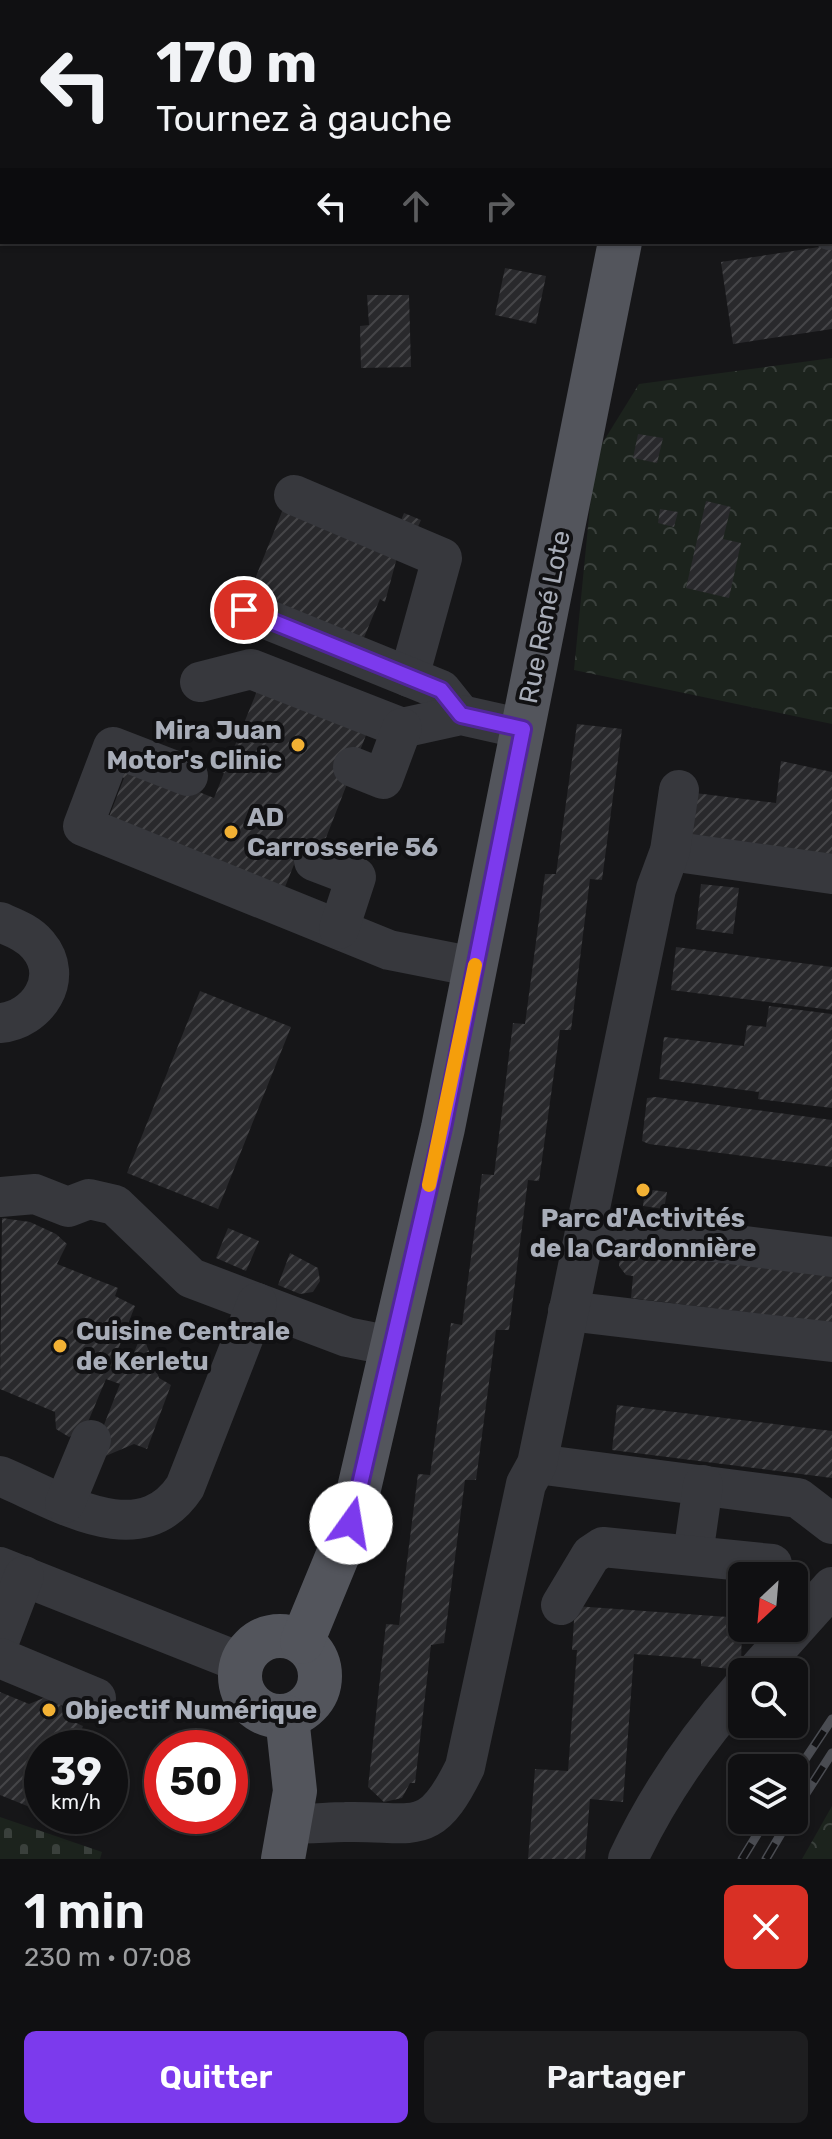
<!DOCTYPE html>
<html lang="fr">
<meta charset="utf-8">
<style>
:root{--surface:#101012;--page:#1e1e20;--text:#f1f3f6;--muted:#9c9d9f;--line:#303032;--accent:#7c3aed}
body{margin:0;font-family:Rubik,sans-serif;background:var(--page);color:var(--text);height:100vh;display:flex;flex-direction:column;font-size:30px;white-space:nowrap}
*{box-sizing:border-box;margin:0}
p{font-size:26px;color:var(--muted)}
.icon{flex:none;width:44px;height:44px;fill:none;stroke:currentColor;stroke-width:2;stroke-linecap:round;stroke-linejoin:round}
.map{position:relative;height:1859px;overflow:hidden}
.sheet{display:flex;flex-direction:column;background:var(--surface);flex:1}
.sheet>*{flex:none}
.banner{position:absolute;left:0px;top:0px;width:832px;height:244px;box-shadow:0 2px 6px #0004,0 0 0 2px var(--line);background:#101012;color:var(--text);overflow:hidden}
.needle{width:52px;rotate:206deg}
.tools{position:absolute;left:728px;top:1562px;display:grid;gap:16px}
.tools a{display:grid;place-items:center;width:80px;height:80px;border-radius:12px;background:var(--surface);box-shadow:0 2px 6px #0004,0 0 0 2px var(--line);font-size:40px}
.speed{position:absolute;left:24px;top:1730px;display:flex;gap:16px;font-size:40px;font-weight:700;text-align:center}
.speed>*{display:grid;place-content:center;width:104px;height:104px;border-radius:50%;background:var(--surface);box-shadow:0 2px 6px #0004,0 0 0 2px var(--line);line-height:1}
.speed small{font-size:20px;font-weight:400}
.speed .limit{border:12px solid #d22;background:#fff;color:#111}
.pin{position:absolute;display:grid;place-items:center;width:68px;height:68px;color:#fff;margin:-34px;border:4px solid #fff;border-radius:50%;box-shadow:0 2px 8px #0007}
.me{position:absolute;width:88px;margin:-44px;rotate:13deg;stroke-linejoin:round;filter:drop-shadow(0 0 6px #0008)}
.turn{display:flex;align-items:center;gap:28px;height:168px;padding:0 24px;font-size:36px}
.turn .icon{width:104px;height:104px;stroke-width:2.5}
.turn b{display:block;font-size:56px;line-height:68px}
.lanes{display:flex;align-items:center;height:76px;padding:0 24px;background:#0003;justify-content:center;gap:40px;direction:ltr}
.lanes .off{opacity:.35}
.round{display:grid;place-items:center;flex:none;width:84px;height:84px;border-radius:12px;background:var(--page)}
.overview{display:flex;align-items:center;justify-content:space-between;height:136px;padding:0 24px}
h1{font-size:48px;font-weight:600;line-height:60px}
.button{display:flex;gap:16px;margin-top:auto;padding:16px 24px}
.button a{flex:1;height:92px;border-radius:12px;background:var(--accent);color:#fff;font-size:32px;font-weight:600;line-height:92px;text-align:center}
.button a+a{background:var(--page);color:var(--text)}
.map>svg:first-child{display:block}
</style>
<div class="map">
<svg width="832" height="1859" viewBox="0 0 832 1859">
<defs>
<pattern id="forest-crowns" width="20" height="18" patternUnits="userSpaceOnUse" patternTransform="scale(2)"><rect width="20" height="18" fill="#1c231d"/><path d="M2 6a3 3 0 1 1 6 0M12 15a3 3 0 1 1 6 0" fill="none" stroke="#3a403c"/></pattern>
<pattern id="cemetery-stones" width="16" height="16" patternUnits="userSpaceOnUse" patternTransform="scale(2)"><rect width="16" height="16" fill="#1c231d"/><path d="M2 7V4a2 2 0 0 1 4 0v3zM10 15v-3a2 2 0 0 1 4 0v3z" fill="#3a403c"/></pattern>
<pattern id="building-hatch" width="6" height="6" patternUnits="userSpaceOnUse" patternTransform="scale(2)"><rect width="6" height="6" fill="#29292c"/><path d="M-1 1l2-2M0 6l6-6M5 7l2-2" fill="none" stroke="#454548"/></pattern>
</defs>
<rect width="100%" height="100%" fill="#161618"/>
<g fill="url(#forest-crowns)">
<path d="M832,358V724L574,670L595,455L639,384Z"/>
<path d="M832,1806V1859H802Z"/>
</g>
<path fill="url(#cemetery-stones)" d="M0,1817L102,1852L100,1859H0Z"/>
<g fill="url(#building-hatch)">
<path d="M832,245V329L733,344L721,262Z"/>
<path d="M505,268L546,276L536,324L495,315Z"/>
<path d="M367,295H409L411,367L361,368L360,326L369,325Z"/>
<path d="M638,434L663,438L657,463L633,458Z"/>
<path d="M706,501L731,507L723,539L741,543L729,598L686,588Z"/>
<path d="M285,504L399,550L385,602L380,599L363,640L249,594Z"/>
<path d="M660,509L678,512L674,527L658,523Z"/>
<path d="M404,513L421,520L417,529L400,523Z"/>
<path d="M259,686L368,730L324,843L314,847L303,842L283,892L107,822L124,778L117,775L129,764L214,798L224,773L212,768L217,756L229,760Z"/>
<path d="M577,724L622,729L602,880L590,879L571,1030H560L539,1181L528,1180L509,1330H496L476,1480H465L444,1643L431,1645L415,1783H410L402,1798L384,1802L368,1787L386,1624L399,1625L418,1474L430,1475L451,1323L462,1325L482,1174L494,1175L513,1023L525,1024L545,874H556Z"/>
<path d="M781,761L832,772V855L689,837L695,793L776,803Z"/>
<path d="M701,884L739,888L733,934L696,929Z"/>
<path d="M676,947L832,967V1010L671,990Z"/>
<path d="M200,991L291,1027L218,1209L127,1173Z"/>
<path d="M769,1006L832,1014V1108L758,1099L759,1092L659,1079L664,1037L744,1046L747,1025L766,1027Z"/>
<path d="M656,1097L832,1120V1167L649,1144L642,1141L647,1098Z"/>
<path d="M645,1189L667,1192L664,1209L643,1206Z"/>
<path d="M2,1218L30,1222L56,1234L67,1244L57,1264L118,1288L115,1296L135,1306L114,1360L129,1365L142,1333L159,1378L171,1385L147,1449L134,1444L89,1463L120,1384L106,1379L85,1429L69,1437L56,1429L55,1412L0,1389Z"/>
<path d="M228,1228L259,1241L246,1271L216,1258Z"/>
<path d="M629,1249L832,1275V1323L631,1298L633,1276L626,1275L619,1266L620,1256Z"/>
<path d="M290,1253L318,1268L320,1281L313,1292L300,1294L278,1285Z"/>
<path d="M617,1405L832,1431V1478L612,1450Z"/>
<path d="M575,1606L742,1618L741,1670L701,1666V1659L634,1654L623,1802L590,1799L585,1859H528L535,1769L568,1771L577,1650H572Z"/>
<path d="M0,1692L29,1704L56,1693L67,1719L83,1726L76,1742L79,1748H42V1812L0,1795Z"/>
</g>
<g fill="none" stroke-linecap="round" stroke-linejoin="round">
<g stroke="#37383d" stroke-width="40">
<path d="M292,0V2"/>
<path d="M0,82H2"/>
<path d="M830,230H832"/>
<path d="M294,495L442,558L409,677"/>
<path d="M244,610L441,690L461,715"/>
<path d="M200,682L251,669L402,728L461,715L523,729"/>
<path d="M353,767L383,779L402,728"/>
<path d="M188,776L113,747L83,826L389,950L475,967"/>
<path d="M670,851L832,874"/>
<path d="M314,861L356,877L339,929"/>
<path d="M0,922C14,928 28,933 38,945C66,978 37,1020 0,1023"/>
<path d="M0,1197L35,1194L68,1207L89,1199L115,1205L191,1278L347,1337L392,1346"/>
<path d="M586,1226L832,1257"/>
<path d="M568,1311L832,1342"/>
<path d="M537,1464L798,1498L832,1524"/>
<path d="M0,1476C58,1500 140,1555 185,1487L257,1303"/>
<path d="M65,1503L91,1440"/>
<path d="M693,1555L703,1485"/>
<path d="M0,1567L242,1663"/>
<path d="M561,1605L591,1555L603,1547L772,1564"/>
<path d="M0,1639L24,1576"/>
<path d="M0,1658L96,1698"/>
<path d="M756,1672L832,1587"/>
<path d="M290,1823C311,1825 325,1822 345,1822C415,1820 429,1841 465,1767L526,1484L537,1464L656,889L670,851L679,790"/>
<path d="M628,1859C657,1797 697,1739 742,1688"/>
</g>
<g stroke="#53555c" stroke-width="44">
<path d="M668,2V0"/>
<circle cx="280" cy="1676" r="40"/>
<path d="M302,1642L351,1523L443,1128L620,242"/>
<path d="M283,1859L295,1791L287,1717"/>
</g>
<defs>
<g id="rail">
<path d="M794,1776L832,1719"/>
<path d="M794,1812L832,1753"/>
<path d="M742,1859L766,1820"/>
<path d="M766,1859L789,1820"/>
</g>
</defs>
<use href="#rail" stroke="#4a4c52" stroke-width="9"/>
<use href="#rail" stroke="#111113" stroke-width="6" stroke-dasharray="18" stroke-linecap="butt"/>
</g>
<g fill="none" stroke-linecap="round" stroke-linejoin="round">
<defs>
<path id="route" d="M244,610L441,690L461,715L523,729L443,1128L351,1523"/>
</defs>
<use href="#route" stroke="#51269a" stroke-width="20"/>
<use href="#route" stroke="#7c3aed" stroke-width="14"/>
<path stroke="#f59e0b" stroke-width="14" d="M429,1185L475,965"/>
</g>
<g fill="#f2b134" stroke="#111113" stroke-width="3">
<circle cx="298" cy="745" r="8"/>
<circle cx="231" cy="832" r="8"/>
<circle cx="643" cy="1190" r="8"/>
<circle cx="60" cy="1346" r="8"/>
<circle cx="49" cy="1710" r="8"/>
</g>
<g text-anchor="middle" dominant-baseline="central" stroke-width="8" stroke-linejoin="round" paint-order="stroke">
<g font-size="26" fill="#a8adb8" stroke="#111113">
<text transform="translate(545 617) rotate(-79)">Rue René Lote</text>
</g>
<g font-size="26" font-weight="bold" fill="#a8adb8" stroke="#111113" text-anchor="start">
<text x="282" y="730" text-anchor="end">Mira Juan<tspan x="282" dy="30">Motor's Clinic</tspan></text>
<text x="247" y="817">AD<tspan x="247" dy="30">Carrosserie 56</tspan></text>
<text x="643" y="1218" text-anchor="middle">Parc d'Activités<tspan x="643" dy="30">de la Cardonnière</tspan></text>
<text x="76" y="1331">Cuisine Centrale<tspan x="76" dy="30">de Kerletu</tspan></text>
<text x="65" y="1710">Objectif Numérique</text>
</g>
</g>
</svg>
<div class="tools">
<a><svg class="needle" viewBox="-14 -14 28 28"><path d="M0-13l5 13h-10z" fill="#e53935"/><path d="M0 13l5-13h-10z" fill="#9c9d9f"/></svg></a>
<a><svg class="icon" aria-label="search" viewBox="0 0 24 24"><circle cx="10" cy="10" r="6"/><path d="M15 15l6 6"/></svg></a>
<a><svg class="icon" aria-label="layers" viewBox="0 0 24 24"><path d="M12 4l9 5-9 5-9-5zM3 14l9 5 9-5"/></svg></a>
</div>
<div class="speed"><div>39<small>km/h</small></div><div class="limit">50</div></div>
<div class="pin" style="left:244px;top:610px;background:#d93025"><svg class="icon" aria-label="arrive" viewBox="0 0 24 24"><path d="M6 21V4h12l-3 4 3 4H6"/></svg></div>
<svg class="me" style="left:351px;top:1523px" viewBox="-20 -20 40 40"><circle r="19" fill="#fff"/><path d="M0-13L10 11 0 6-10 11z" fill="#7c3aed"/></svg>
<div class="banner">
<div class="turn"><svg class="icon" aria-label="left" viewBox="0 0 24 24"><path d="M17 20v-9H6M10 6l-5 5 5 5"/></svg><div><b>170 m</b>Tournez à gauche</div></div>
<div class="lanes"><svg class="icon" aria-label="left" viewBox="0 0 24 24"><path d="M17 20v-9H6M10 6l-5 5 5 5"/></svg><svg class="icon off" aria-label="ahead" viewBox="0 0 24 24"><path d="M12 20V5M6 11l6-6 6 6"/></svg><svg class="icon off" aria-label="right" viewBox="0 0 24 24"><path d="M7 20v-9h11M14 6l5 5-5 5"/></svg></div>
</div>
</div>
<section class="sheet">
<div class="overview"><div><h1>1 min</h1><p>230 m · 07:08</p></div><a class="round" style="background:#d93025;color:#fff"><svg class="icon" aria-label="close" viewBox="0 0 24 24"><path d="M6 6l12 12M18 6L6 18"/></svg></a></div>
<div class="button"><a>Quitter</a><a>Partager</a></div>
</section>
